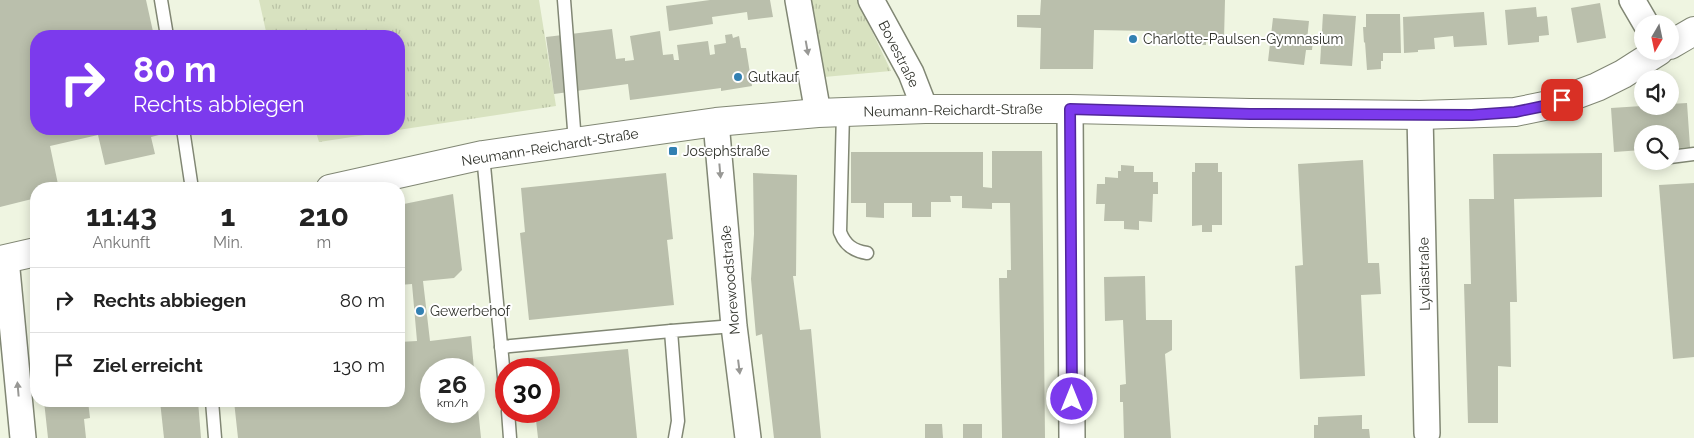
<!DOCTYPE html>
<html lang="de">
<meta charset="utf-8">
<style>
:root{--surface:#fff;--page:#f6f6f6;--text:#222;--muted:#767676;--line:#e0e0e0}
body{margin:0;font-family:Raleway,sans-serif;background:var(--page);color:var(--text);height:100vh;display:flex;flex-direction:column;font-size:19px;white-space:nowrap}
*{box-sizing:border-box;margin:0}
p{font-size:16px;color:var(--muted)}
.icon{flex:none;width:28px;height:28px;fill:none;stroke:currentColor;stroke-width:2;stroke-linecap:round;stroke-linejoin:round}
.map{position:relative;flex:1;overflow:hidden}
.details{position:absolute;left:30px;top:182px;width:375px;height:225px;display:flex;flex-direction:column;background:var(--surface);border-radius:20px;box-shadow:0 2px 12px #0003}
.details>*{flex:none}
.top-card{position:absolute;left:30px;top:30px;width:375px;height:105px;border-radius:20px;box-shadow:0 2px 12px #0003;background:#7c3aed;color:#fff;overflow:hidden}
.needle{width:32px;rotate:189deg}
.controls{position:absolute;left:1634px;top:15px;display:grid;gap:10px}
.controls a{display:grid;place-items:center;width:45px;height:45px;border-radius:50%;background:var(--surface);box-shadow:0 2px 12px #0003;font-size:25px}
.speed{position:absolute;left:420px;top:358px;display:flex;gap:10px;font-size:25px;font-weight:700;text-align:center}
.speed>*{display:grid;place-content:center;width:65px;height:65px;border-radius:50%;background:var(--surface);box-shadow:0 2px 12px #0003;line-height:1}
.speed small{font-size:12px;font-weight:400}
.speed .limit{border:8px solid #d22;background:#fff;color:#111}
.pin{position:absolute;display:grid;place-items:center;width:42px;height:42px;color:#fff;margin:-21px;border-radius:10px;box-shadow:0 2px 8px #0006}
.me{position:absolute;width:55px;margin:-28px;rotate:0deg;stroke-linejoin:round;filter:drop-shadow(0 0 4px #0008)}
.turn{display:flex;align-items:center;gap:18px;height:105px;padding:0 20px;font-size:22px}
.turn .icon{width:65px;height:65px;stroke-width:2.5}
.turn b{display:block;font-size:35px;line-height:42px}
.eta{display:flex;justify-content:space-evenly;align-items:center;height:85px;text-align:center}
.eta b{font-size:30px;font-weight:700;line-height:35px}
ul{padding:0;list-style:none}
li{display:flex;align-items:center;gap:15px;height:65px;padding:0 20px;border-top:1px solid var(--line)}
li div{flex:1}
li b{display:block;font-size:19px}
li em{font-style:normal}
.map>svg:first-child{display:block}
</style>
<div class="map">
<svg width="1694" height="438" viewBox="0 0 1694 438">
<defs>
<pattern id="grass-tufts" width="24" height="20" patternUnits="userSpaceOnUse" patternTransform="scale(1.25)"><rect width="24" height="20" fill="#d8e2c0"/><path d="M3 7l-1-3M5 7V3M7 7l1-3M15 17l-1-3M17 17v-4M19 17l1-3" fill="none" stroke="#bac2a5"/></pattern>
</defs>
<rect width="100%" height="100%" fill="#eff5e1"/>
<g fill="url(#grass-tufts)">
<path d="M259,0H539L556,106L319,142L315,129H399V36H293L292,34L282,36H267Z"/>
<path d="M808,0H857L891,71L824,77Z"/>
</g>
<g fill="#babfac">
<path d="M0,0H146L154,36H36V129H175V131L151,137L155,154L105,165L98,135L50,146L59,189H36V198L0,207Z"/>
<path d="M710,0H770L773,17L748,20L747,12L712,17L713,24L669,31L666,6Z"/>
<path d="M1041,0H1225L1224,39H1206V45L1174,44V38L1151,37V31L1094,30L1093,69H1040L1041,28L1017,27V15H1040Z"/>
<path d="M1600,3L1606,38L1577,43L1571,8Z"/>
<path d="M1536,7L1537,17L1547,16L1549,35L1539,36V42L1508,45L1505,10Z"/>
<path d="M1484,12L1487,45L1454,47L1453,36L1434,38L1435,49L1418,50V52L1404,53L1403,17Z"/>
<path d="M1323,14L1356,16L1352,66L1320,64Z"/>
<path d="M1366,14H1400L1401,53H1383V61H1381V69L1367,70L1365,42L1364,43L1363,27H1366Z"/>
<path d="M1273,18L1309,21L1307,40H1313L1312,50H1306L1304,65L1268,61Z"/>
<path d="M612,29L616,59L625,58V61L634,60L630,36L660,31L663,55L673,54L674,60H679L677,45L708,41L710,55L715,54L714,45L726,43L725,35L732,34L733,38L739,36L741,48H746L752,86L721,91V88L630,100L628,84L554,94L546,37Z"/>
<path d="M1687,103L1690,147L1670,149V134H1642V150L1614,152L1611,108L1642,106H1670V104Z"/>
<path d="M992,151H1042L1045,438H1002V435L999,278H1007V270H1011L1010,203H992V209L962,208V196H950L951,202H931V217H912V203H884V218L866,217V203H851V152H983V187L992,188Z"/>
<path d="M1602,153V197L1514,199L1517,302H1510L1511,367L1498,366V423H1468L1464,284H1471L1469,199H1494L1493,154Z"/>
<path d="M1363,160L1368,263H1379L1381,294L1361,295L1365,376L1300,379L1295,266L1303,265L1298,164Z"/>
<path d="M1195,163H1218V172H1222V225H1212V232H1202V225L1192,226V172H1195Z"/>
<path d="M1121,165L1134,166V172H1153V182H1158V194H1153L1152,222L1139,221V230L1124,229V221H1104L1105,204H1096L1097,184H1105V177L1118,178V171H1121Z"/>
<path d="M666,173L673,239L667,240L674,305L529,320L520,233L525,232L521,188Z"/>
<path d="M753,173L797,175L796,276H793L800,330L811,329L821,438H774L762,334L756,336L751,279L754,234Z"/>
<path d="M1694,183V357L1673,359L1659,185Z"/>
<path d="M453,194L462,270L454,278L423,281L430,341L471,336L474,369H431V411H474V380L475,379L481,438H238L234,401H399V342L417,341L412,284L399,285V205Z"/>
<path d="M1145,276L1146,320H1172V350L1165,354L1171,438H1124L1123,402H1120V385L1126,384L1123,320L1105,321L1104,277Z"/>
<path d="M36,282V306H35L32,287Z"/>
<path d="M628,349L637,438H538L535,411H549V369H531L530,358Z"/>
<path d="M44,401H88L90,418L84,419L86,438H48Z"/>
<path d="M160,401H198L201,438H164Z"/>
<path d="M1362,415V429H1369L1370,438H1314V425H1318V417Z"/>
<path d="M925,424H942L943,438H925Z"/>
<rect x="963" y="424" width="19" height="14"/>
</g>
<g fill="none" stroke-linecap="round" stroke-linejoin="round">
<defs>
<g id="service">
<path d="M161,0L167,36"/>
<path d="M564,0L575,142"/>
<path d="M843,112L840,232C845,245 853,251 867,253"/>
<path d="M183,129L192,189"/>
<path d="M483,155L506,398"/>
<path d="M1670,157L1694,154"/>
<path d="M501,347L671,331"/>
<path d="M212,401L215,438"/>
<path d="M508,411L510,438"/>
<path d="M675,438L678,421L671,331L734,326"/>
</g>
<g id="minor">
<path d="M798,0L818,113"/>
<path d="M871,0L911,73L925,109"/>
<path d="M1632,0L1646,24"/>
<path d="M1070,109L1072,438"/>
<path d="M1420,115L1427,433"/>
<path d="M716,122L734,326L748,438"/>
<path d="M6,259L23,438"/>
</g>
<g id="tertiary">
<path d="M1670,45L1694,31"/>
<path d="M330,189L483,155L716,122L818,113L925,109H1070L1250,113L1420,115L1515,112L1549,105L1597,87L1623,74L1659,51"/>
<path d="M0,260L36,252"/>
</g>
</defs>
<use href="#service" stroke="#818774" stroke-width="15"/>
<use href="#minor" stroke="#818774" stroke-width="28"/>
<use href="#tertiary" stroke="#818774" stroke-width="30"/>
<use href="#service" stroke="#fff" stroke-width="12"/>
<use href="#minor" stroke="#fff" stroke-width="25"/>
<use href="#tertiary" stroke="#fff" stroke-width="28"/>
</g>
<defs><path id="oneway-solid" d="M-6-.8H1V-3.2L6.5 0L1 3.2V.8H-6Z" transform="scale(1.25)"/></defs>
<g fill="#989895">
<use href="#oneway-solid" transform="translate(807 48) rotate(80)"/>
<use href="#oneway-solid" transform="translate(720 171) rotate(85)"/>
<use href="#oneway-solid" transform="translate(739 367) rotate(83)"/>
<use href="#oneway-solid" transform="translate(18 389) rotate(-95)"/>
</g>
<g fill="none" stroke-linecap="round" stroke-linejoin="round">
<defs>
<path id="route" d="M1072,399L1070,109L1250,114L1472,115L1515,112L1549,105L1562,100"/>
</defs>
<use href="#route" stroke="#51269a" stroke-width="12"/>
<use href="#route" stroke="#7c3aed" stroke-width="9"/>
</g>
<g fill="#3280b2" stroke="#fff" stroke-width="2">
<circle cx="1133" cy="39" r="5"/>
<circle cx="738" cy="77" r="5"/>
<rect x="668" y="146" width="10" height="10" rx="2.5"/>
<circle cx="420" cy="311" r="5"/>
</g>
<g text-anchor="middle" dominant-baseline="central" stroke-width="4" stroke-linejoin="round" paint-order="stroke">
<g font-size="14" fill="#30322b" stroke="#fff" text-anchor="start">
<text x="1143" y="39">Charlotte-Paulsen-Gymnasium</text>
<text x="748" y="77">Gutkauf</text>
<text x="683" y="151">Josephstraße</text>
<text x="430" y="311">Gewerbehof</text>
</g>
<g font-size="14" fill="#30322b" stroke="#fff">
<text transform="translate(899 54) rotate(63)">Bovestraße</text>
<text transform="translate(953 110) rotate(-1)">Neumann-Reichardt-Straße</text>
<text transform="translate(550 147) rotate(-9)">Neumann-Reichardt-Straße</text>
<text transform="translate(1424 274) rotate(-91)">Lydiastraße</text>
<text transform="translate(730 280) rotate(-95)">Morewoodstraße</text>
</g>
</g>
</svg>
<div class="controls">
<a><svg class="needle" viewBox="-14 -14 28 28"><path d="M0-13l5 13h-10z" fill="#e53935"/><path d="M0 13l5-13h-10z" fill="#767676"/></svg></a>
<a><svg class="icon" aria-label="sound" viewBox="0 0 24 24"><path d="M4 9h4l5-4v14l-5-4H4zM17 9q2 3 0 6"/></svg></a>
<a><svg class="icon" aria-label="search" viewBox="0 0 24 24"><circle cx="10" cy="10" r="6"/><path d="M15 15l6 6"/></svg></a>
</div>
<div class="speed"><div>26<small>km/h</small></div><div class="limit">30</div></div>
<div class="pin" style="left:1562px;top:100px;background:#d93025"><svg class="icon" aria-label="arrive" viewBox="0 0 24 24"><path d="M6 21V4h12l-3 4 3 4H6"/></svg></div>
<svg class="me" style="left:1072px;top:399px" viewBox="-20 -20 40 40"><circle r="17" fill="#7c3aed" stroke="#fff" stroke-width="3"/><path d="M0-11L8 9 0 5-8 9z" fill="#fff"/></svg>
<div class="top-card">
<div class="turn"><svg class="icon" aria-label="right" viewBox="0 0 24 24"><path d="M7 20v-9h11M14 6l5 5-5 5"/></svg><div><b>80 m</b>Rechts abbiegen</div></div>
</div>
<section class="details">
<div class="eta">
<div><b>11:43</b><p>Ankunft</p></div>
<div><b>1</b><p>Min.</p></div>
<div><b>210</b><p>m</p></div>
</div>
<ul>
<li><svg class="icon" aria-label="right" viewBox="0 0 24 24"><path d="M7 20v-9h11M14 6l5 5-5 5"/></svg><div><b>Rechts abbiegen</b></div><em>80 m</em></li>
<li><svg class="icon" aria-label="arrive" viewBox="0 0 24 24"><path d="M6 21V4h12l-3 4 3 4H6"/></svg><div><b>Ziel erreicht</b></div><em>130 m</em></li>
</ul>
</section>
</div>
